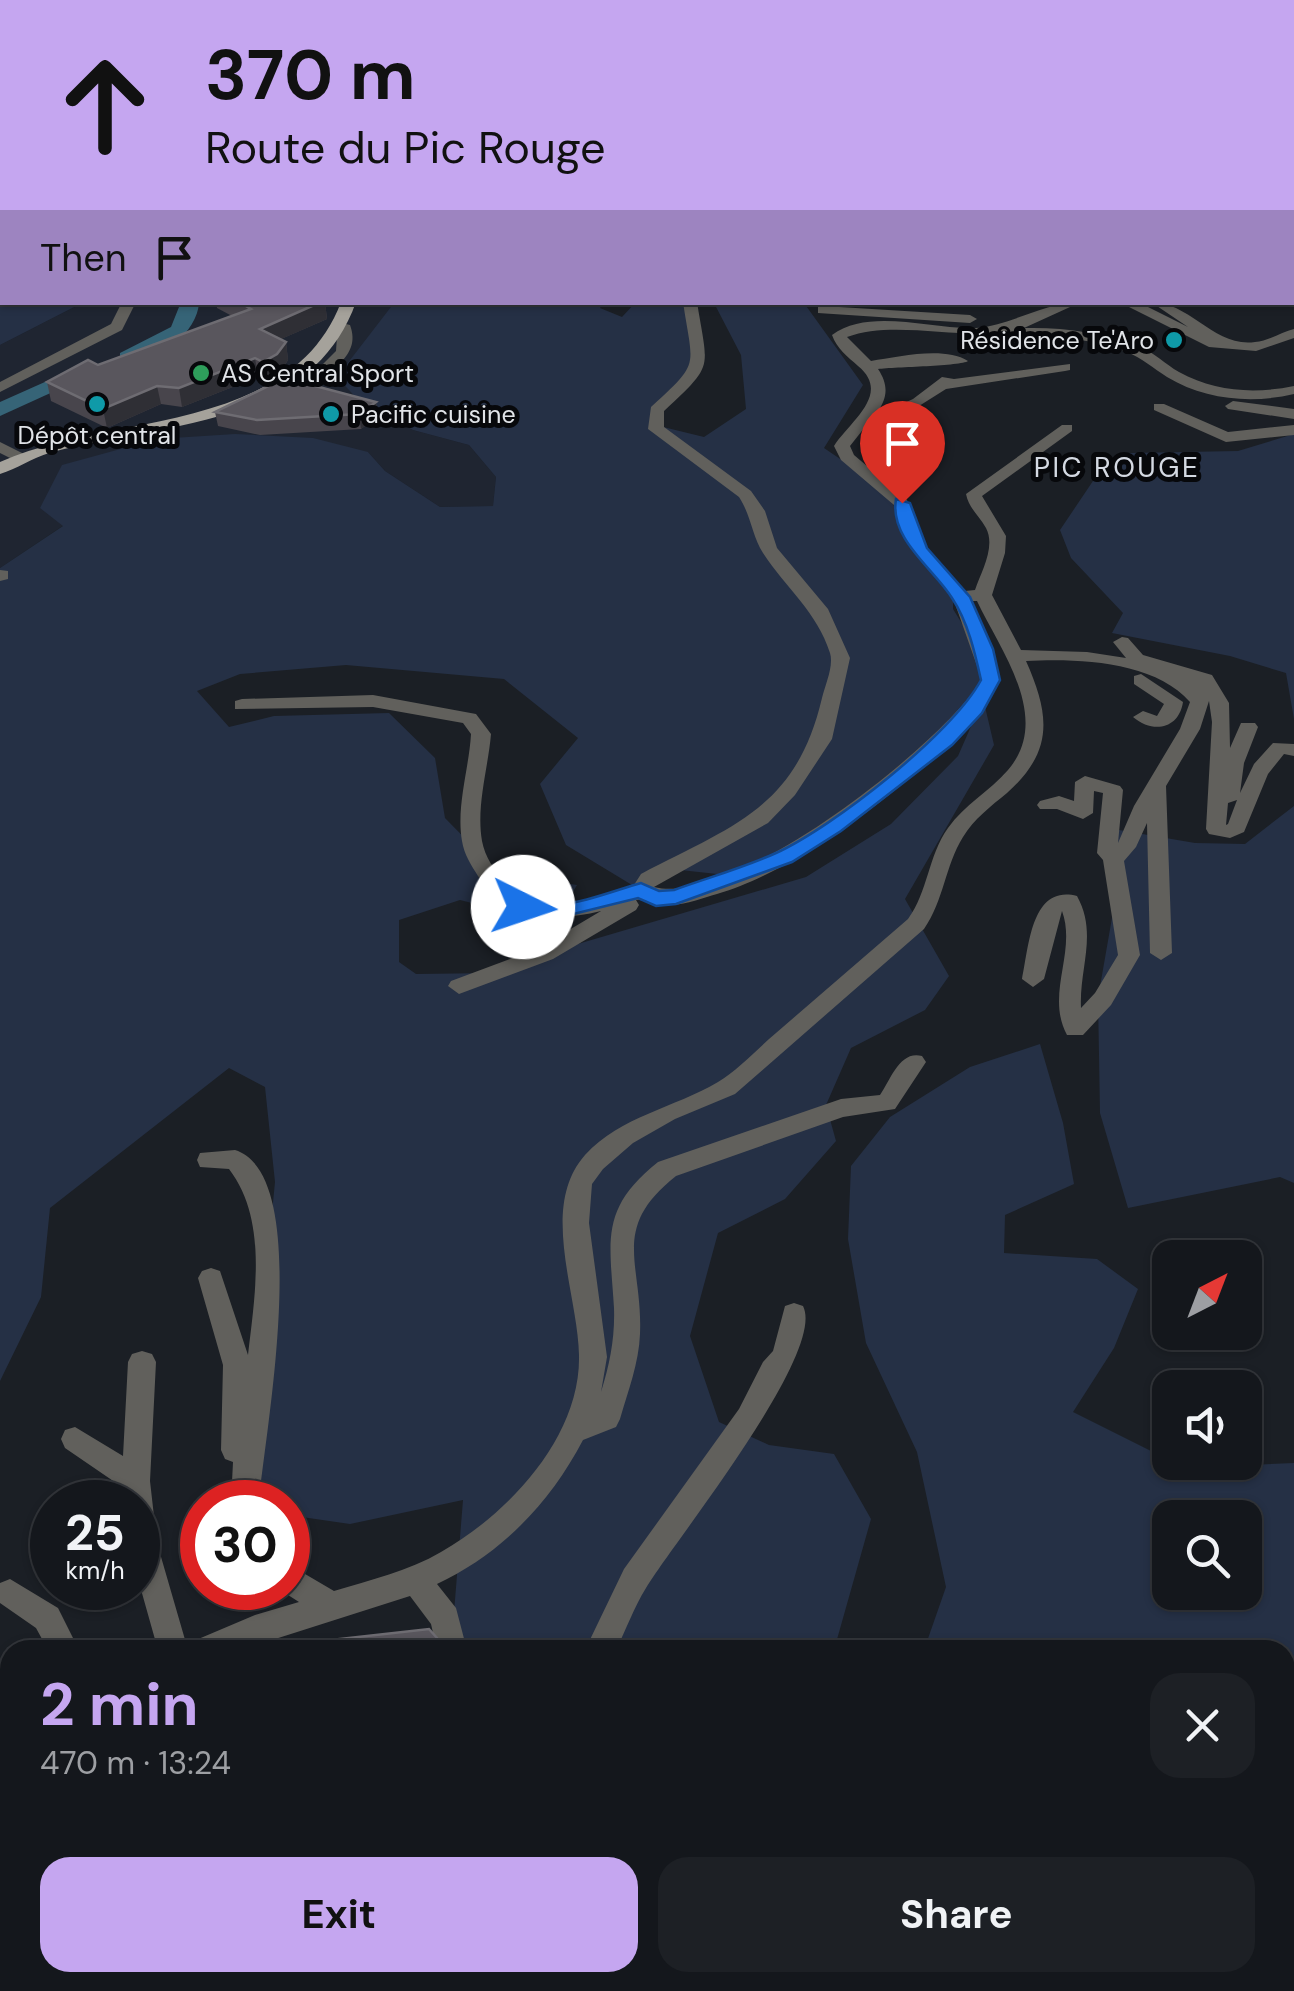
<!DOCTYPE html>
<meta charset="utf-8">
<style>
:root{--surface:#14171c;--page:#1d2025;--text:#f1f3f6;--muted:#9d9fa3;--line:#33363b;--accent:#c5a6f0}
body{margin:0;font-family:"DM Sans",sans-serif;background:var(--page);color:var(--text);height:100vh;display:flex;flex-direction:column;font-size:38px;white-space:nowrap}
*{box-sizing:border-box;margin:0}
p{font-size:32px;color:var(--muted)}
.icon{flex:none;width:55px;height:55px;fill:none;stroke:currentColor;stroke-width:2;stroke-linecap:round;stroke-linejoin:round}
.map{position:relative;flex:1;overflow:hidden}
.details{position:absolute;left:0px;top:1640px;width:1295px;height:352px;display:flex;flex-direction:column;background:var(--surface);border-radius:30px 30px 0 0;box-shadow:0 2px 8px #0004,0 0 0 2px var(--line)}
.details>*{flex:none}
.top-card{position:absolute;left:0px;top:0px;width:1295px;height:305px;box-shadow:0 2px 8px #0004,0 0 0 2px var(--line);background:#c5a6f0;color:#111;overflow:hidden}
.needle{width:65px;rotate:42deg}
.buttons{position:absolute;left:1152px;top:1240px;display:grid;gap:20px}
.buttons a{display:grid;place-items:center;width:110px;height:110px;border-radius:20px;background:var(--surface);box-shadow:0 2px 8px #0004,0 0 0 2px var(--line);font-size:50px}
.speed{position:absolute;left:30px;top:1480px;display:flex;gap:20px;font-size:50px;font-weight:700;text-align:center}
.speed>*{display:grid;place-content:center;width:130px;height:130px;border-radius:50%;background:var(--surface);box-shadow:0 2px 8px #0004,0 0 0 2px var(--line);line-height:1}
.speed small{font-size:25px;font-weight:400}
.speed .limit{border:15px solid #d22;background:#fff;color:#111}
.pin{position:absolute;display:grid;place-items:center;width:85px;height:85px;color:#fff;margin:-102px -42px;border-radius:50% 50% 50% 0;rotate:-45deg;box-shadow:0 0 10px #0007}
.pin .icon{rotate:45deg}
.me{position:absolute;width:110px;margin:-55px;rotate:94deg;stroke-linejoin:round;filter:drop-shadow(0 0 8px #0008)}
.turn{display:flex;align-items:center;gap:35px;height:210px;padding:0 40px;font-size:45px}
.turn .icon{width:130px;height:130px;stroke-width:2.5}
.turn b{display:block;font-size:70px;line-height:85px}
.then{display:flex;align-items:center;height:95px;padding:0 40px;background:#0003;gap:20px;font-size:38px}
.round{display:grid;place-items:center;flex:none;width:105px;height:105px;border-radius:30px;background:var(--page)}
.head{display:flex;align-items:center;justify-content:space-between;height:170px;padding:0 40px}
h1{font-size:60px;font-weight:700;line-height:75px;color:var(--accent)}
.primary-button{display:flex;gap:20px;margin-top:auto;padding:20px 40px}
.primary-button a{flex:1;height:115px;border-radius:30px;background:var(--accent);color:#111;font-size:40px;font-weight:700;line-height:115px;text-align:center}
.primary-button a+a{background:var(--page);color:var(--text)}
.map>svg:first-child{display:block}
</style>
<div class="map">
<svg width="1294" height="1991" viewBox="0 0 1294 1991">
<rect width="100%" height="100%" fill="#1b1f25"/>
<path fill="#1f2531" d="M82,303H394L361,403L413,430L469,445L496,477L493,506L440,507L385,471L368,452L64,525L0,568V345Z"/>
<g fill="#253045" fill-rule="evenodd">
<path d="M0,0H466L470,2H2V302L82,303L0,345Z"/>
<path d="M394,303H603L600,308L622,317L635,303H687C700,365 700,373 653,416L655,425L704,437L746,409L741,355L714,303H804L863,385L824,448L883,488L953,601V609L982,656L983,698L994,745L905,899L949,976L925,1010L851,1048L826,1105L836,1141L785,1199L718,1233L690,1336L719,1422L769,1445L834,1454L871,1519L834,1650H451L463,1500L350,1524L288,1515V1502H252L260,1335L275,1182L265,1087L229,1068L50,1208L41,1297L0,1381V568L63,526L40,508L62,465L157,439L235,434L313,438L368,452L385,471L440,507L493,506L496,477L469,445L413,430L361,403L337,377ZM346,665L504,679L578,738L540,784L566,845L665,905L646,885L671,869L745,877L943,740L983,699L958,756L891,824L806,877L571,946L496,973L416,974L399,962V920L460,900L554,924L577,885L499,873L445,818L435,758L389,713L274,716L229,727L197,691L240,674Z"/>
<path d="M1294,434V719L1286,673L1230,656L1112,633L1123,613L1071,558L1060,530L1097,475L1130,453L1238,451Z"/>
<path d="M1294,806V1183L1280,1177L1128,1208L1100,1113L1098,998L1116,895L1113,829L1195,843L1245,844Z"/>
<path d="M1040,1044L1063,1123L1074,1184L1005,1215L1004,1253L1097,1259L1138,1289L1114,1348L1073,1412L1185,1468L1294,1463V1991H866V1982H1285V1650H924L946,1587L917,1452L866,1343L848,1239L851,1166L890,1117L970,1067ZM1170,1518H1245V1592H1170Z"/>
<path d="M10,1685V1982H763L764,1991H0V1690Z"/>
</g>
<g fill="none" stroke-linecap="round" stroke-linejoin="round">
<g fill="#366477" fill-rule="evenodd">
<path d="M181,302H199C198,335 152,366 120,361V353L171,327Z"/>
<path d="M83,365L93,371L90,375L0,416V402Z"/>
</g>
<g fill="#61605c" fill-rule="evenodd">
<path d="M991,0L989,2L980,1L981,0Z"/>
<path d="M1143,0H1153L1154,2H1144Z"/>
<path d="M1178,0H1188L1189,2H1179Z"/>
<rect x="1234" y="0" width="10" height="2"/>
<path d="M1292,165L1294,166V179L1292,178Z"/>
<path d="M1294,217V226L1292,227V218Z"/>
<path d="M1292,274H1294L1292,283Z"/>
<path d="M122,302H136L122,330L0,392V382L111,324Z"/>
<path d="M683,302H697C708,371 715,363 664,411V427L751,491L765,511L777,548L828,609L850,658L832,739L795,795L768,823L654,887C735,908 939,747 982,680L953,598L911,549L894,505L841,460L834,446C850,421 892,394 858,366C847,356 837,349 832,335C870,307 932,330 976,328C1013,325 1044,302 1081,302L1024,328C1062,327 1103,332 1140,347C1155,353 1165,364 1179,372C1215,392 1255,394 1294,386V394C1252,404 1205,400 1167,377C1153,368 1142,358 1127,352C1091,338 1051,336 1013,337L1007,332C956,339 892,320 847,337L871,361C898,357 944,346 968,361C961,366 895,367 878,369C890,387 887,400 874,417L913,399L942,377L954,379L1070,364V370L1065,371L946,389L900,418L865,427L850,446L854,455L907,500L927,548L965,591L975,590C981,572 996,547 986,528C979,515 969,509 966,494L1062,425H1072V431L982,496L1006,536L1005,553L992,595L1021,650L1087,652L1126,658L1113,642L1122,637L1128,638L1143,655L1212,675L1229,703L1230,748L1241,723H1255L1258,727L1244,763L1240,793L1254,764L1273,743L1294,744V756L1284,754L1268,774L1244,832L1230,838L1209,834L1206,829L1212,722L1209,701L1200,729L1166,786L1172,953L1161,960L1150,953L1147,823L1136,847L1124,861L1140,955L1111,1005L1083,1035H1067C1045,994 1077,952 1062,911L1044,979L1033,987L1022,979C1029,947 1031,884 1077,896C1098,934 1079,968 1081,1008L1095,993L1118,955L1103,860L1097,853L1103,793L1094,791L1093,813L1083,819L1057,809H1040L1037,805L1040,801L1059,796L1074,801L1075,782L1085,776L1120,786L1123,790L1118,843L1134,806L1180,729L1190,702C1155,661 1077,658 1026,661C1050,715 1054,751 1007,793C991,806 974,819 963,837C945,866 944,900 924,929L735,1094L675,1119L633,1143L603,1169L592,1184L589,1223L607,1357L601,1392C610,1364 615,1337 614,1308C610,1241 599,1209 658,1162L841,1099L880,1095C891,1079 900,1050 922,1056L926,1062L895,1109L843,1117L676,1176C609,1229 643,1263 640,1334C639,1363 628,1391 620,1419L616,1427L583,1440C550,1503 502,1553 437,1584L456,1608L467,1650H437L431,1624L410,1596L241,1650H192L196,1640L255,1615L299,1602L277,1588H288V1564L334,1591C370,1580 409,1571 441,1552C508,1514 581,1437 579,1355C578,1294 539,1207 585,1155C621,1116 674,1108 718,1082C738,1070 757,1049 776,1033C820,995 864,957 908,919C928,892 928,856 948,828C964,805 990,791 1008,770C1053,718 1000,650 977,601H971L1000,680C951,758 806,869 717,894C703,898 687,904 672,905C660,906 648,897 636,900L639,905L636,910L553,959L459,994L448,986L451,981L537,949L601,911C553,923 508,919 478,876C471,865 464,854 462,841C456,806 469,769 471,734L463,723L373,707L235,709V701L242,699L373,695L476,714L491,734C488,769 476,806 482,841C485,857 494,870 505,881C542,918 590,902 634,885L641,874C732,826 796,809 822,698C825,685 834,666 830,653C817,612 786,588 763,553C752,536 751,515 739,497L648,429L651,407C701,361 693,369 683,302ZM1237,800L1228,824L1226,825L1228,803Z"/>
<path d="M1119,302H1138L1188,327L1151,302C1190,302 1215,348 1255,342C1268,341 1282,332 1294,329V338L1256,351L1209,347Z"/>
<path d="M1205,302H1239L1232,306Z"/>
<path d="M823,306L970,315L977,319L970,323L818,313V307Z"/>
<path d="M338,322L350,325C363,360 322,369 314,396H304V383L336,351Z"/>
<path d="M1233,401L1294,409V419L1228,409L1225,406Z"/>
<path d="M1154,404H1164L1228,432L1294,425V435L1226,442L1154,410Z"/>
<path d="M0,442L28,456L30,459L22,464L0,453Z"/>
<path d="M0,570L8,571V579L0,581Z"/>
<path d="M1141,674L1183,702C1179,729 1153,734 1133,717L1143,711L1157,716L1164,704L1134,684V676Z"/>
<path d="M235,1150C315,1175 264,1437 259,1502H231L233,1462L225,1459L221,1450L223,1365L198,1278L202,1271L211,1268L220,1271L248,1355C255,1294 268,1220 229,1169L200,1167L197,1160L200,1153Z"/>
<path d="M794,1303L803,1306C827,1353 675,1540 646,1588C634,1607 626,1630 616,1650H585L624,1569L739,1409L763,1362L773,1351L785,1306Z"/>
<path d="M142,1351L152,1354L156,1362L150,1481L157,1543L188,1650H158L138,1579V1502H124L122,1487L65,1448L61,1439L65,1430L75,1427L123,1456L128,1362L132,1354Z"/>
<path d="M10,1579L58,1608L79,1650H48L36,1628L0,1603V1583Z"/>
<path d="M64,1982H99L100,1991H66Z"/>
<path d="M128,1982H162L163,1991H129Z"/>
<path d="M440,1982H475L473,1991H439Z"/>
</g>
<path fill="#a5a29b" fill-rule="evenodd" d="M341,302H356C311,429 158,423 49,453C32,458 17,469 0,474V462C108,413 291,435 341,302Z"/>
</g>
<g fill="#48454c">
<path d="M216,302H325L327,319L281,339L286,342L288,360L280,373L266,380L258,377L182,407L161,404L107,428L51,401L47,382L98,365L232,316L217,308Z"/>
<path d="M376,402L378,416L361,429L260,435L218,426L215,412Z"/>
</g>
<g fill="#2f2f35">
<path d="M940,0H964L960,2H936Z"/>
<path d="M321,302H325L327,319L263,347L260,329Z"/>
<path d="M286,342L288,360L280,373L266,380L263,362Z"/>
<path d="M255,358L258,377L182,407L179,388Z"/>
<path d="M157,386L161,404L107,428L103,409Z"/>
<path d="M376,402L378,416L361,429L359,414Z"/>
</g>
<g fill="#59565d" stroke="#6e6c72" stroke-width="2.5">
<path d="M620,0H940L936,2H613Z"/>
<path d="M239,302H321L260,329L286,342L277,354L263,362L255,358L179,388L157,386L103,409L47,382L88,360L98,365L251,309Z"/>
<path d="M285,378L376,402L359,414L257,420L215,412Z"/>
<path d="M429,1629L437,1638V1650H313L314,1642Z"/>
</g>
<path fill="#1a73e8" stroke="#114b97" stroke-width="2.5" d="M896,499L910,503L927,548L970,597L993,649L1000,680L982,713L952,745L841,831L792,862L676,904L656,906L638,898L549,920L515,912V902C529,898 541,906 555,905C584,903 613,891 641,883L659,891L674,890C707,878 743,868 776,853C833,827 952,734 981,680C975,653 968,622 952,598C934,569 889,539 896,499Z"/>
<g fill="#0f9aa8" stroke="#07080b" stroke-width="4">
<circle cx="1174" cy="340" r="10"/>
<circle cx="97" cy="404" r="10"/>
<circle cx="331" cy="414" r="10"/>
</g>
<circle fill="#2e9e5b" stroke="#07080b" stroke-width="4" cx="201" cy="373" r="10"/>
<g text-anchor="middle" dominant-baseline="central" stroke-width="10" stroke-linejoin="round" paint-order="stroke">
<g font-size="25" fill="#e1e4e8" stroke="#07080b" text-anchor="start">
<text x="1154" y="340" text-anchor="end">Résidence Te'Aro</text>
<text x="221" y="373">AS Central Sport</text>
<text x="351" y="414">Pacific cuisine</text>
<text x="97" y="435" text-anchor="middle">Dépôt central</text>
</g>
<g font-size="28" letter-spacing="2.5" fill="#d4d9e2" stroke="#07080b">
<text x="1117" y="467">PIC ROUGE</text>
</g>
</g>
</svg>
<div class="buttons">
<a><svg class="needle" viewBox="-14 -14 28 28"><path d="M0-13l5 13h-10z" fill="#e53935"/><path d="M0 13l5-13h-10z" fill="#9d9fa3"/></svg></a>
<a><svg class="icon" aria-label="sound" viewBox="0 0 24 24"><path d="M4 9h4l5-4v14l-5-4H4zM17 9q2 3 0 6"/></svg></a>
<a><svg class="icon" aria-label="search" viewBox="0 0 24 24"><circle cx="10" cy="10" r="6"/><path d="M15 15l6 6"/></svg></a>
</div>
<div class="speed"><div>25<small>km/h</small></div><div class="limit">30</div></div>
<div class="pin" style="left:902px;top:503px;background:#d93025"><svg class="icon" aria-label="arrive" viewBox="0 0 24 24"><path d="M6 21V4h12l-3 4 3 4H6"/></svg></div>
<svg class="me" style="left:523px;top:907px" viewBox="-20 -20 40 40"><circle r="19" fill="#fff"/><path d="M0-13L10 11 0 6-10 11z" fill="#1a73e8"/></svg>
<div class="top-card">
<div class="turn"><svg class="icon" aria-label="ahead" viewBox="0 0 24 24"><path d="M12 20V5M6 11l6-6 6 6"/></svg><div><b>370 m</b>Route du Pic Rouge</div></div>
<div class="then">Then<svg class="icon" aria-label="arrive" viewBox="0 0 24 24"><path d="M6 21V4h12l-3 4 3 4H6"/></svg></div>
</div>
<section class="details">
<div class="head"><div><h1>2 min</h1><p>470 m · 13:24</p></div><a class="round"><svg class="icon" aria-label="close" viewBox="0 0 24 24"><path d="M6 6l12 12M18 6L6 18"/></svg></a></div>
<div class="primary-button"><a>Exit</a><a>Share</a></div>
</section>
</div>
